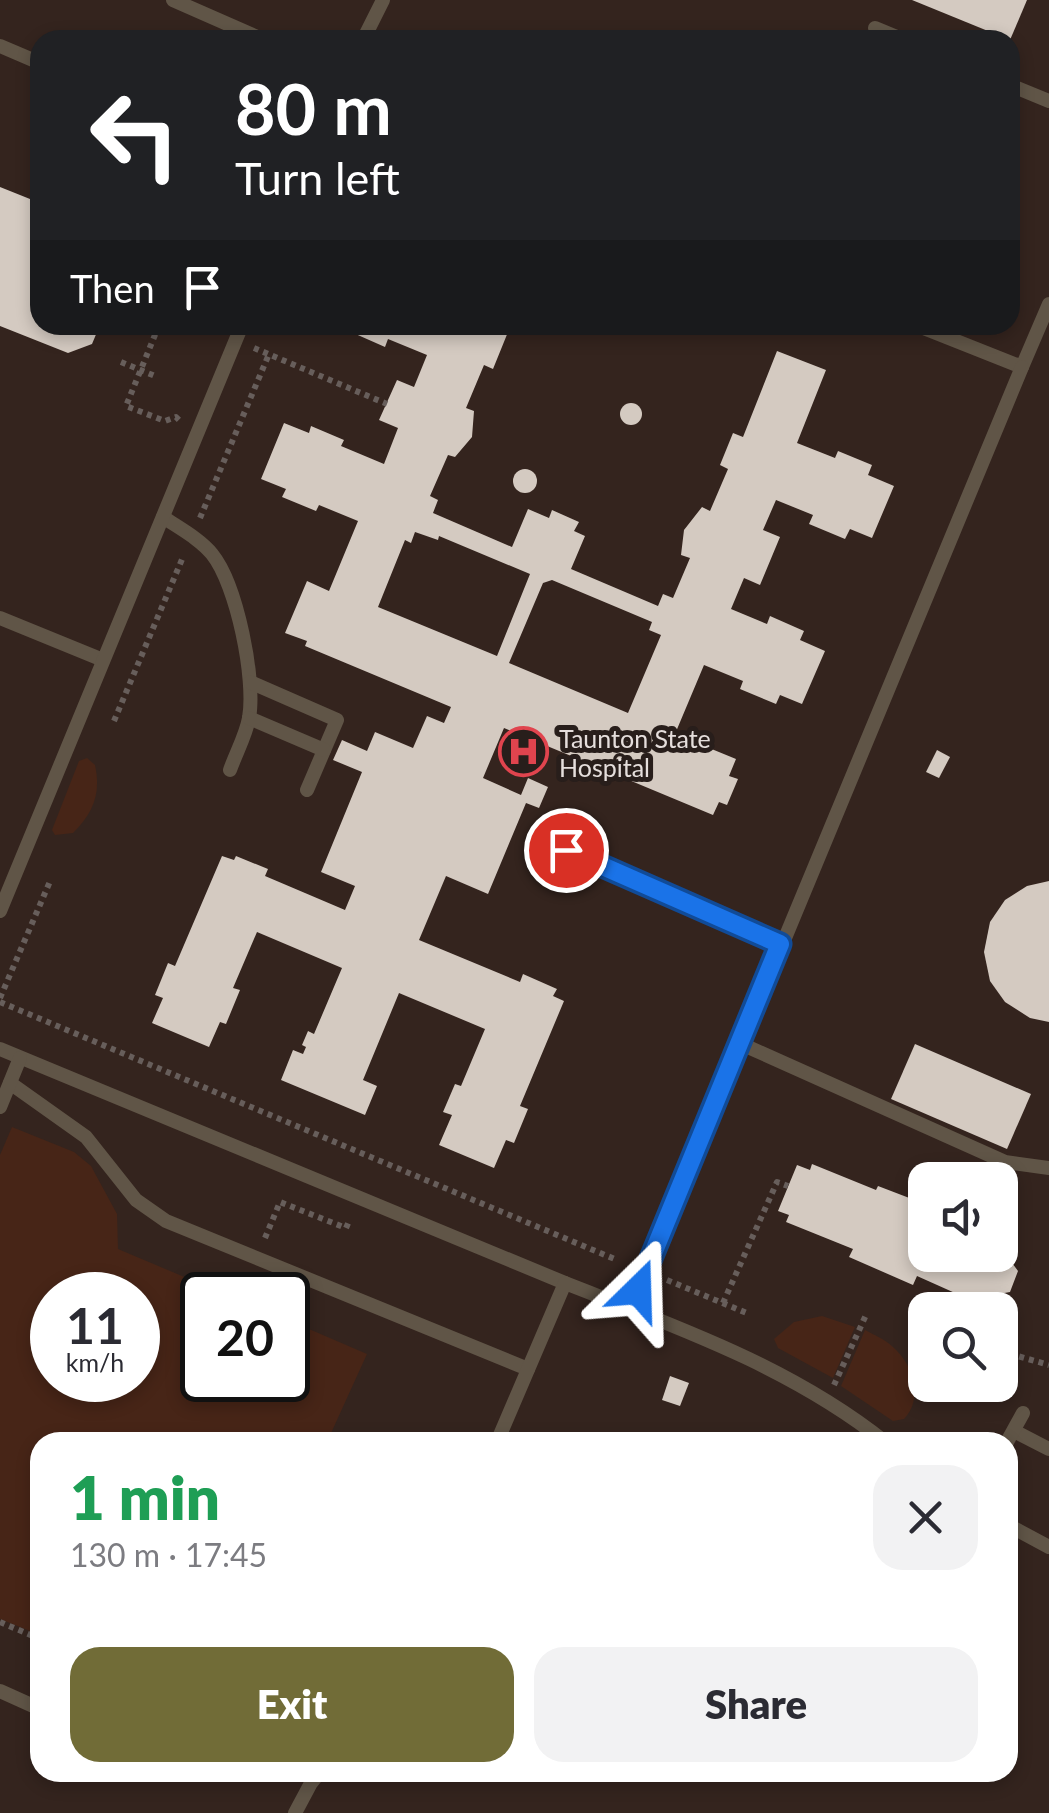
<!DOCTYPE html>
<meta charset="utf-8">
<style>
:root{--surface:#fff;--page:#f2f2f3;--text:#2b2b33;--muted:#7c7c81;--accent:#716c37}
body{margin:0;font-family:Lato,sans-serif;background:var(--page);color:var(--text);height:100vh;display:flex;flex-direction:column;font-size:38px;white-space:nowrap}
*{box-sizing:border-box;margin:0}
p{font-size:32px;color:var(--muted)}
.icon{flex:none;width:55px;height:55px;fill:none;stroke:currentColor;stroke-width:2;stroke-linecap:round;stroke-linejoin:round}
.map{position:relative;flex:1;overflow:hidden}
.details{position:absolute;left:30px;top:1432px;width:988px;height:350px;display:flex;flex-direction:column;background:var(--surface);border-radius:30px;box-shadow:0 5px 15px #0003}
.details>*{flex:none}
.hud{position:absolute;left:30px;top:30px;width:990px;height:305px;border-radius:30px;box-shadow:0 5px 15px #0003;background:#202124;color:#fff;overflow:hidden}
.controls{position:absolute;left:908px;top:1162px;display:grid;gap:20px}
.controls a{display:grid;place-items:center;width:110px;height:110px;border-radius:20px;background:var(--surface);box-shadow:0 5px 15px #0003;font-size:50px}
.speed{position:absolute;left:30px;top:1272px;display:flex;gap:20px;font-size:50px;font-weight:700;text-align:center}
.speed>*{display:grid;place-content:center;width:130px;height:130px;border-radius:50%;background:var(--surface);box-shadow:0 5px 15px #0003;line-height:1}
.speed small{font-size:25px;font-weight:400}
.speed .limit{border:5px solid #111;border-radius:15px;background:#fff;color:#111}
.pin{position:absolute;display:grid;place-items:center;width:85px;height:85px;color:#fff;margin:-42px;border:5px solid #fff;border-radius:50%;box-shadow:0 2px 10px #0007}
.me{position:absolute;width:110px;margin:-55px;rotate:22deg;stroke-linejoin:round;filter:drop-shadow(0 0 8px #0008)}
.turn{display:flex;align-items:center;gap:35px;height:210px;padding:0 40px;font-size:45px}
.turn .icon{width:130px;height:130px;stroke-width:2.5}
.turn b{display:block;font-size:70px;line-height:85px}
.then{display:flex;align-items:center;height:95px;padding:0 40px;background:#0003;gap:20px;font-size:38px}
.round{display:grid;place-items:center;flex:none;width:105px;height:105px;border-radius:30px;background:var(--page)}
.overview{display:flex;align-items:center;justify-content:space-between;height:170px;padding:0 40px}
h1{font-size:60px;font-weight:800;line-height:75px;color:#1e9e55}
.primary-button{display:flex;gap:20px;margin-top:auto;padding:20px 40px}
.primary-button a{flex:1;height:115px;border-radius:30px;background:var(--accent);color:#fff;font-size:40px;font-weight:800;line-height:115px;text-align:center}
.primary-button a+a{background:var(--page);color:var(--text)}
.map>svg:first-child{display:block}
</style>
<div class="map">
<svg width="1049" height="1813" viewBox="0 0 1049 1813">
<rect width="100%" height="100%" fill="#281e1b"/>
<path fill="#34241e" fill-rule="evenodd" d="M0,0H1049V1813H0ZM40,40H1010V325H40ZM925,1180H1000V1255H925ZM52,1295H138V1380H52ZM202,1295H288V1380H202ZM925,1310H1000V1385H925ZM40,1442H1008V1772H40Z"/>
<g fill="#472517" fill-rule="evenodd">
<path d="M87,758L95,765C101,793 94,812 73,833L55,835L52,830L79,761Z"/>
<path d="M12,1127L74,1152L91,1166L117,1214L118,1249L227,1295H202V1380H288V1320L367,1354L327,1442H40V1635L0,1619V1155ZM138,1295V1380H52V1295Z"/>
<path d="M822,1316L855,1327L833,1378L778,1348L774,1339L794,1322Z"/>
<path d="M865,1330C874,1335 885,1339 893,1347C913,1364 924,1399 904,1419L893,1421L841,1386Z"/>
</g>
<g fill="#d4cac1" fill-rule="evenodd">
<path d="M912,0H1027L1010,40Z"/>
<path d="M0,187L40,203V325H100L92,344L68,353L0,326Z"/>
<path d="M354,325H504L502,329L508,332L493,369L484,365L466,408L474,411L472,437L455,457L448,455L430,496L438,500L433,513L512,547L528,509L549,518L552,510L579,522L574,531L585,536L571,569L658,606L663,594L673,598L690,558L681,555L684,530L702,507L710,511L728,469L720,465L733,433L743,437L777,351L826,370L797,443L835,458L838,451L872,465L868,475L894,486L872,538L850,529L845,539L809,524L813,515L776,500L763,530L780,537L760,585L744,578L731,609L767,624L770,616L804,631L800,640L825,651L802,704L780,695L776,704L740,689L743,681L704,665L675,734L736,759L729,776L738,779L727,805L719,802L713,815L504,728L483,778L521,795L528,778L548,787L539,808L526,803L488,894L446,876L419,940L520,982L523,974L557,989L553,996L564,1001L520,1106L528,1109L514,1143L506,1140L494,1168L439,1145L452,1115L443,1112L455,1084L461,1086L485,1029L399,993L363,1080L377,1086L365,1115L281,1080L293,1050L303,1054L306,1047L302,1045L308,1031L314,1034L342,968L257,932L233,988L240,990L226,1024L220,1022L209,1047L152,1023L163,998L155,995L168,963L175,966L222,856L234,860L236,856L268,869L265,876L345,910L355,886L321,872L362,772L333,760L342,740L367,751L375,732L413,748L427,716L444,723L451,707L305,646L307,641L285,633L307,581L329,591L358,521L319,505L316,511L282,497L286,489L261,479L284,423L309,433L311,426L344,440L341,446L384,464L398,428L379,420L397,380L414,387L427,355L388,339L385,347L351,332ZM415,532L438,540L439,536L530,574L497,656L378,607L405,540L411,543ZM552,580L652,622L649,630L661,635L628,713L509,663L543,583Z"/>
<circle cx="631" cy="414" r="11"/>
<circle cx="525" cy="481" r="12"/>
<path d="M937,750L950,757L939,778L926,772Z"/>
<path d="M1049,881V1022L1030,1018L1005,1002L990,981L984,952L990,922L1005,900L1027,886Z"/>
<path d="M915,1044L1031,1094L1007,1149L891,1099Z"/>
<path d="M812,1164L876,1190L878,1186L925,1204V1255H1000V1243L1010,1247L1007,1256L1018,1271L1010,1292L988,1296L984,1306L917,1276L913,1285L849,1257L853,1249L786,1222L789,1215L778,1211L797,1165L810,1170Z"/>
<path d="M670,1376L689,1383L680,1406L662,1400Z"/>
</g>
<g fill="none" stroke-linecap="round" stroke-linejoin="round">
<g stroke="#675e5b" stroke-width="6" stroke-dasharray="5 5" stroke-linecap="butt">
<path d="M159,325L126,406L165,421L176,417L181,422"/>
<path d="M254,348L387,404"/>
<path d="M121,362L155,376"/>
<path d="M200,518L269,354"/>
<path d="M114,721L183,557"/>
<path d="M0,998L51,879"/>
<path d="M0,1002L617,1260"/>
<path d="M265,1238L280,1202L346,1228L350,1219"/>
<path d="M667,1280L749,1314"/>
<path d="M723,1303L777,1182L788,1186"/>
<path d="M1000,1351L1049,1365"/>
<path d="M834,1385L866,1315"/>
<path d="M0,1622L40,1639"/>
</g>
<g stroke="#605547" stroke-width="14">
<path d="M173,0L264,40"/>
<path d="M875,28L904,40"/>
<path d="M363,40L383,0"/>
<path d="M0,46L40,63"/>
<path d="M1010,85L1049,101"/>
<path d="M916,325L1022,367L1049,304"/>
<path d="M163,517C179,528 200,539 212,554C237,585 256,680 249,718C246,735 236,753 230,770"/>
<path d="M0,618L103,660"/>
<path d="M250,682L337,720L307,790"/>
<path d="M249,718L324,750"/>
<path d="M566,851L780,944"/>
<path d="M0,911L242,325"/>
<path d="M739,1043L1005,1162L1049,1168"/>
<path d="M0,1049L565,1283"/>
<path d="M10,1083L86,1137L136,1200L166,1221L528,1369"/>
<path d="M0,1107L20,1058"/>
<path d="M631,1309L1022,367"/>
<path d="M1014,1431L1049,1449"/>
<path d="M497,1442L565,1283C677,1327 791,1367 885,1442"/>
<path d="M1007,1442L1023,1413"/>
<path d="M1008,1525L1049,1547"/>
<path d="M0,1691L40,1709"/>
<path d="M295,1813L311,1783L320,1772"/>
</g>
</g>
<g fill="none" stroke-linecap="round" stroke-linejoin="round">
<defs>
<path id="route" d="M566,850L780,944L638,1290"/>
</defs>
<use href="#route" stroke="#114b97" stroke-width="25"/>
<use href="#route" stroke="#1a73e8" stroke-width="18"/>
</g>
<defs>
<symbol id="hospital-ring" viewBox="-11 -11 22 22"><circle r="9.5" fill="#281e1b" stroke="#e0444e" stroke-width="1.5"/><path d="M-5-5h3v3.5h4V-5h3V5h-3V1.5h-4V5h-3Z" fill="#e0444e"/></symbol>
</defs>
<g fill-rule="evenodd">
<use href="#hospital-ring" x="496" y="724" width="55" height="55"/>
</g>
<g text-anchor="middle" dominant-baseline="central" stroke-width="10" stroke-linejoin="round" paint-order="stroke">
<g font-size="25" fill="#e5dedc" stroke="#281e1b" text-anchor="start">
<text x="559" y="738">Taunton State<tspan x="559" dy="29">Hospital</tspan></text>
</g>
</g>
</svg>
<div class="controls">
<a><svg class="icon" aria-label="sound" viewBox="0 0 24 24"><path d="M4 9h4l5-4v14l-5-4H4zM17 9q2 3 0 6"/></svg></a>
<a><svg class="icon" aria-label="search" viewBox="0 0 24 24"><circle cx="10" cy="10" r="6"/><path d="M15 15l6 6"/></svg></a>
</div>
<div class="speed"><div>11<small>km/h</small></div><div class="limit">20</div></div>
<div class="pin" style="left:566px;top:850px;background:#d93025"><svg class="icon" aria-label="arrive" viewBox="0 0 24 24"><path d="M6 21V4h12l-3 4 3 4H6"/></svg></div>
<svg class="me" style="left:638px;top:1290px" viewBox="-20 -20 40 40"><path d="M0-17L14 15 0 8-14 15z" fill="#1a73e8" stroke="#fff" stroke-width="4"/></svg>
<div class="hud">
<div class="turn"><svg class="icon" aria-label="left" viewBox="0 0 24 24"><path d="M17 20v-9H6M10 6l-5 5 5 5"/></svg><div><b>80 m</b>Turn left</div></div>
<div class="then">Then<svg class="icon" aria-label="arrive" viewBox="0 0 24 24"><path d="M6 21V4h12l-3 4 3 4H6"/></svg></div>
</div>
<section class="details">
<div class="overview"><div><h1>1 min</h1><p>130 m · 17:45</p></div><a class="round"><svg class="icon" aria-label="close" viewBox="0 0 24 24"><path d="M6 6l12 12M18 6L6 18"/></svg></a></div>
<div class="primary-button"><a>Exit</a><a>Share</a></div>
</section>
</div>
